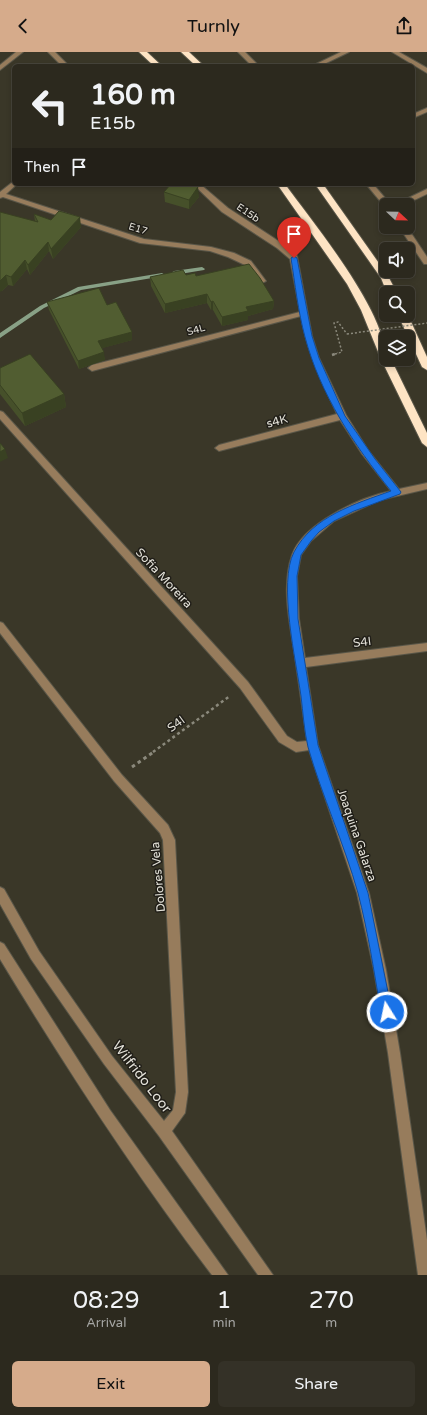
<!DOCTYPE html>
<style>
:root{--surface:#2c291e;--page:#343127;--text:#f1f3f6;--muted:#a6a6a4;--line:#48453c;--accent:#d6ab8b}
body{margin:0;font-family:"Varela Round",sans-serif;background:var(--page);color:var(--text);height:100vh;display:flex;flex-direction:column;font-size:15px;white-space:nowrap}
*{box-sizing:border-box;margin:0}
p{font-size:13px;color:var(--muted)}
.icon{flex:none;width:22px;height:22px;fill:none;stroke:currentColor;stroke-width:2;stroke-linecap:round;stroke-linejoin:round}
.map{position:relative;height:1223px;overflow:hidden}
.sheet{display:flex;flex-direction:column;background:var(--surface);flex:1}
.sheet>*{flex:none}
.guide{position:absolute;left:12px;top:12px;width:403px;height:122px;border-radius:6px;box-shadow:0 2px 6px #0003,0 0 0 1px var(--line);background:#2c291e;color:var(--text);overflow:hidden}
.needle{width:26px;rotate:112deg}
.tools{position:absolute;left:379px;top:146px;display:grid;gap:8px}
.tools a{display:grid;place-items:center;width:36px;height:36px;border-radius:6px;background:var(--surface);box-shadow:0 2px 6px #0003,0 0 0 1px var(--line);font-size:20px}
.pin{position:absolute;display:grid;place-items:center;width:34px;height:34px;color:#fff;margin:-41px -17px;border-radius:50% 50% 50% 0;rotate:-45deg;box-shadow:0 0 4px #0007}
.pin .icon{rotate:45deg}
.me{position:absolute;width:44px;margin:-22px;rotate:350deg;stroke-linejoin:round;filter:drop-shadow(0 0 3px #0008)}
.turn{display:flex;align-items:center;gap:14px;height:84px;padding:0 12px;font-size:18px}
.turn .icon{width:52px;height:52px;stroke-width:2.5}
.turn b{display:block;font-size:28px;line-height:34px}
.then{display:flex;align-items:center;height:38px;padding:0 12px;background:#0003;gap:8px;font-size:15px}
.eta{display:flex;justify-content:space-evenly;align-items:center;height:68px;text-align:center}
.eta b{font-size:24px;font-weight:600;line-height:28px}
.action{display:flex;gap:8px;margin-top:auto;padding:8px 12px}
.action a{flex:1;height:46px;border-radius:6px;background:var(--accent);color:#111;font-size:16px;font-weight:600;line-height:46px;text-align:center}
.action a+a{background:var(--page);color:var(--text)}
header{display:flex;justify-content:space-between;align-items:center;height:52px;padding:0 12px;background:var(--accent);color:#111;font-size:18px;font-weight:600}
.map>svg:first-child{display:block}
</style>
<header><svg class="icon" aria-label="back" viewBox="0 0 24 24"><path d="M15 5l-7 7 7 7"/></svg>Turnly<svg class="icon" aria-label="share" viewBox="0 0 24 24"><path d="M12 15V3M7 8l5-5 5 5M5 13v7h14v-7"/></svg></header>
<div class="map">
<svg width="427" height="1223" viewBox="0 0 427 1223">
<rect width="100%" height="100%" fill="#3a3728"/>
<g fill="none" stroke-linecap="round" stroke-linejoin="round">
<g fill="#88a186" fill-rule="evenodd">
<path d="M202,215L205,217L204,218L174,223L171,221L174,219Z"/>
<path d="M162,221L165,223L164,224L81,238L44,256L0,286V281L40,254L78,235Z"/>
</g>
<defs>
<g id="minor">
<path d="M16,0H23L0,18V13Z"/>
<path d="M48,0H55L69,14H62Z"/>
<path d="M238,0H245L259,14H252Z"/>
<path d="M341,0H349L320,14H312Z"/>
<path d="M392,0H399L427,16V21Z"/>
<path d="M427,56V60L413,66V62Z"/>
<path d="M14,129V132H17L6,142L144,187L211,195L234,201L251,209L266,229L262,231H259L245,213L228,205L210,199L140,191L3,145L0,146V140Z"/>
<path d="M193,132H200L228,156L283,192L297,204L312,284L319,306L346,363L368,398L399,437L427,431V437L380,448L334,469L311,489L301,503L297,524L299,567L305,606L427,591V599L306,615L318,693L369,841L386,918L400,1001L427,1188V1223H418L388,1001L374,918L357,841L309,698L296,700L279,690L240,636L0,367V359L3,360L248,630L287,684L297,690L307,689C303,661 299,632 295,605C290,572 281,535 292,503C303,471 361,445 391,439L362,402L340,368L219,399L215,396L219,393L337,362C322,330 307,300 301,264L92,319L88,316L92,313L300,260L290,207L277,196L222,160Z"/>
<path d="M366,132H373L391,153L385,155Z"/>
<path d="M427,137V142L404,153H394Z"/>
<path d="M399,175H407L427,205V212H424Z"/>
<path d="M0,570L3,571L122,723L168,773L175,788L188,1040L185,1061L172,1079L273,1223H258L159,1084L104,1012L31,907L0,852V835L4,837L39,899L112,1004L164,1069L173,1058L176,1040L163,788L160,781L114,729L0,581Z"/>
<path d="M0,890L4,892L110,1058L228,1223H212C135,1122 66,1016 0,907Z"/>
</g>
<g id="highway">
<path d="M139,0H147L162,14H154Z"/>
<path d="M181,0H189L204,14H196Z"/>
<path d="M277,132H285C314,172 386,259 386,307H391L427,381V395L422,391L381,307L361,258L347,232Z"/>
<path d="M315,132H323L388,224L397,241H387L381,226Z"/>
<path d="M398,263H408L427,305V318L422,315Z"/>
</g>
</defs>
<use href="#minor" stroke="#595648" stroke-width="2"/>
<use href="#highway" stroke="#595648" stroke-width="2"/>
<path stroke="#8b897c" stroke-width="1.5" stroke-dasharray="2 2" stroke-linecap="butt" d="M335,302L342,300L334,271L338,270L347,282"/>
<g stroke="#8b897c" stroke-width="2.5" stroke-dasharray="3 3" stroke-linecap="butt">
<path d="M332,303L338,301"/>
<path d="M153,700L230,644"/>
</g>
<path stroke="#8b897c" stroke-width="3" stroke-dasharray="3.5 3.5" stroke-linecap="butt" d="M132,715L155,699"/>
<use href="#minor" fill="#977c5c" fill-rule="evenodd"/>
<use href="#highway" fill="#fee4c4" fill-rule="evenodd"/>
<path stroke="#8b897c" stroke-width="1.5" stroke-dasharray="2 2" stroke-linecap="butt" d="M347,282L427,271"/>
</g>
<g fill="#46502a">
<path d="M164,140L199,145L189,157L165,150Z"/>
<path d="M0,160L35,170L34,162L51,168L81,175L53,207L49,199L30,223L27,217L13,234L8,233L2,239Z"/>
<path d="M186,223L274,249L273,257L248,264V268L222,274L213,258H211L207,251L165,261L151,234L150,225Z"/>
<path d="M47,250L132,280V288L102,296L105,308L79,317L49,258Z"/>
<path d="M0,316L64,342L66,355L25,374L0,342Z"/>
</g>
<g fill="#394122">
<path d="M198,135L199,145L189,157V148Z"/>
<path d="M80,165L81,175L53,207L51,197Z"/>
<path d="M48,190L49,199L30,223L28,213Z"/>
<path d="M25,208L27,217L13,234L11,225Z"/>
<path d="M6,223L8,233L2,239L0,240V229Z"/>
<path d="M207,242V251L165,261V252Z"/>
<path d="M213,249V258H211V250Z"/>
<path d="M274,249L273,257L248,264V268L222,274V265L246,255Z"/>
<path d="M132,280V288L99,297L98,289Z"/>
<path d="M104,300L105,308L79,317L78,309Z"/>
<path d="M64,342L66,355L25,374L22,361Z"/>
<path d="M5,397L8,406L0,410V400Z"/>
</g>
<g fill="#515d31" stroke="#394122">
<path d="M171,132H196L198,135L189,148L164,140Z"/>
<path d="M59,159L80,165L51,197L48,190L28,213L25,208L11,225L6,223L0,229V160L38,170L34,162L51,168Z"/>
<path d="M249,212L260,226L274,249L246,255L248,259L222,265L213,249L211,250L207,242L165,252L150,225L183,218L186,223L195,221L196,224Z"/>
<path d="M99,236L107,253L116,250L132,280L98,289L104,300L78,309L47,250Z"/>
<path d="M30,302L64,342L22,361L0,333V316Z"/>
<path d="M0,391L5,397L0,400Z"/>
</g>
<path fill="#1a73e8" stroke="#114b97" d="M294,204L297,206L312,284L319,306L345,364L375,407L401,440L400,442L354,459L334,469L319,480L311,489L301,503L297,524L298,567L318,693L368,841L392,960L391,964L387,965L383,964L381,960C374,920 368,879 358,841C344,791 322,744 308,695C304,678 303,660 301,644C296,609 278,531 294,500C313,464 355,452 391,439C354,393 320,342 305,285C298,259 295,232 291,206Z"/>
<g text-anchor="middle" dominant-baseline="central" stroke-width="3" stroke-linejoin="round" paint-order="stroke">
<g font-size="10" fill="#e4e2d9" stroke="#201e18">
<text transform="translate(248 161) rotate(34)">E15b</text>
<text transform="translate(138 177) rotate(17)">E17</text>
<text transform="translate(196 278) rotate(-15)">S4L</text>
</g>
<g font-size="12" fill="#e4e2d9" stroke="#201e18">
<text transform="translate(277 369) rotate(-15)">s4K</text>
<text transform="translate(164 526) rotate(47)">Sofia Moreira</text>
<text transform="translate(362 590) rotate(-7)">S4I</text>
<text transform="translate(176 672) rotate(-36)">S4l</text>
<text transform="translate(357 783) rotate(71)">Joaquina Galarza</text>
<text transform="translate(158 825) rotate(-95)">Dolores Vela</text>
</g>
<g font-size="14" fill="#e4e2d9" stroke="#201e18">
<text transform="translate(142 1025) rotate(52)">Wilfrido Loor</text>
</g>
</g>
</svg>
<div class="tools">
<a><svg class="needle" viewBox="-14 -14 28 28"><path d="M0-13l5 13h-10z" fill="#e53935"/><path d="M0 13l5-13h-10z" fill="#a6a6a4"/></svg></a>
<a><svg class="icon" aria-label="sound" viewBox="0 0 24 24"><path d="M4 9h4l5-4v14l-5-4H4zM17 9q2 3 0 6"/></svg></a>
<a><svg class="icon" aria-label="search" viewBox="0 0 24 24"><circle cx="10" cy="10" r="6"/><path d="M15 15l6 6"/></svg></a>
<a><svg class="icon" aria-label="layers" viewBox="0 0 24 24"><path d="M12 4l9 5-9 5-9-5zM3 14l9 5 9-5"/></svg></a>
</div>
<div class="pin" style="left:294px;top:206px;background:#d93025"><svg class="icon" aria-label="arrive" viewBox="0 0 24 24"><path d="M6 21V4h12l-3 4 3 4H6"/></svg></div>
<svg class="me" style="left:387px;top:960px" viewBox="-20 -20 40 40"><circle r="17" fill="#1a73e8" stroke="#fff" stroke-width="3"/><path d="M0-11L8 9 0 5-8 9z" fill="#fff"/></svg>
<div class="guide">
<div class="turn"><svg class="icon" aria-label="left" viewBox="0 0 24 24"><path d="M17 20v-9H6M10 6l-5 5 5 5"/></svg><div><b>160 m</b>E15b</div></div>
<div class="then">Then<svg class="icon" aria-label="arrive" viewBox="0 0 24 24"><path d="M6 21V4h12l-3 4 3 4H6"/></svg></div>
</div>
</div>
<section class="sheet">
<div class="eta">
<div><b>08:29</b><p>Arrival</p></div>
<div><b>1</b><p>min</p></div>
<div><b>270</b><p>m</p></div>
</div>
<div class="action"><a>Exit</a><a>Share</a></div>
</section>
